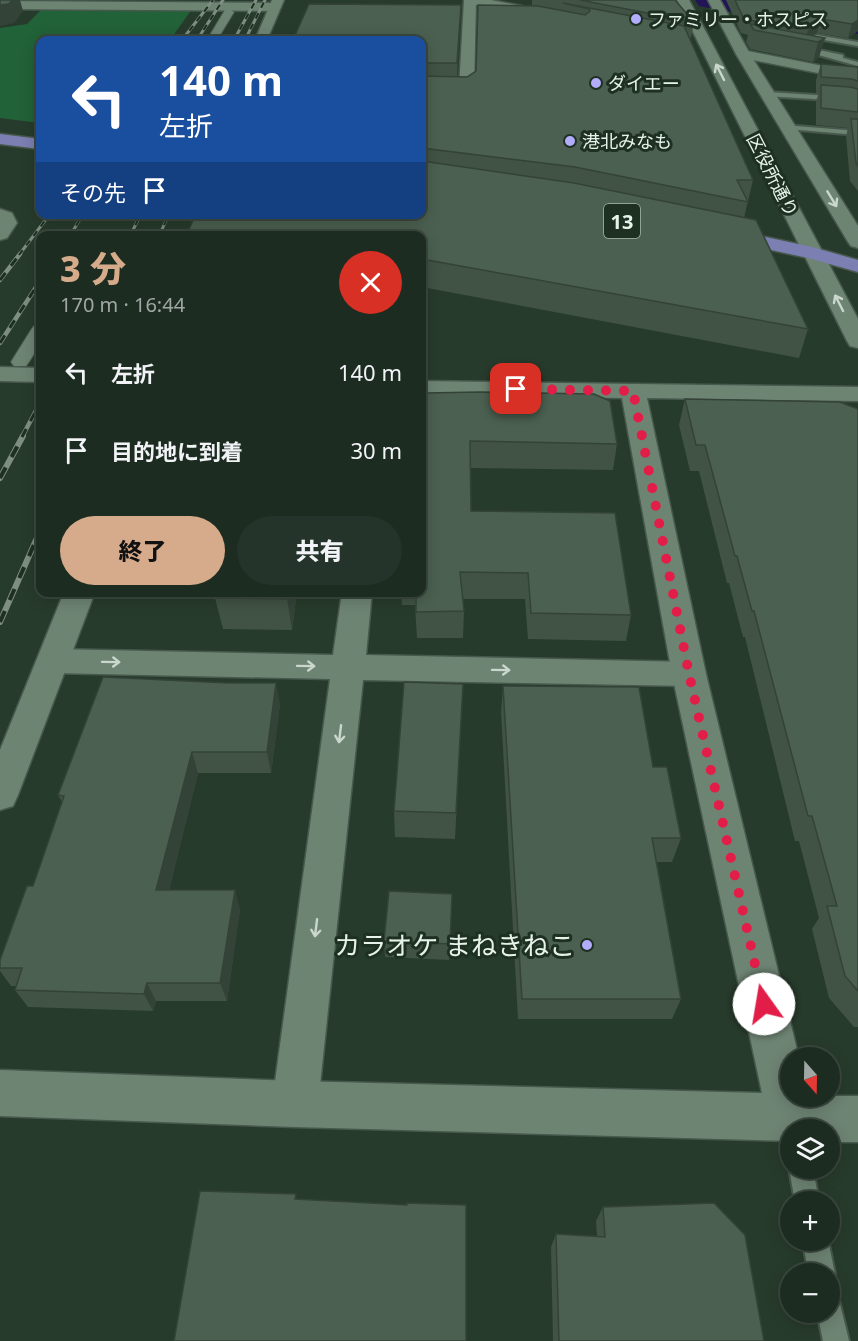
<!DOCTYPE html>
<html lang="ja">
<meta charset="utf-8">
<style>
:root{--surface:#1d2c21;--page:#25342a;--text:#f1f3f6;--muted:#a0a7a5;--line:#3b483f;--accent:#d6ab8b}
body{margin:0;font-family:"Noto Sans","Noto Sans JP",sans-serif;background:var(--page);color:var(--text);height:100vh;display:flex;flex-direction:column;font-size:22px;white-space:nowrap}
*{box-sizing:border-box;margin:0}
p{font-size:20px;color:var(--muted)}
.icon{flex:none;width:33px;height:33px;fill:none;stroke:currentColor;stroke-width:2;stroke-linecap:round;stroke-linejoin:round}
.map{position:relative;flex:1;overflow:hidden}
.side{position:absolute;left:36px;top:231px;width:390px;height:366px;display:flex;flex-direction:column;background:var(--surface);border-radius:12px;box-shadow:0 3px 15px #0003,0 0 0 2px var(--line)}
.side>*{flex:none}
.banner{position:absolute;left:36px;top:36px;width:390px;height:183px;border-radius:12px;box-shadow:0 3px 15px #0003,0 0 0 2px var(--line);background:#1a4fa0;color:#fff;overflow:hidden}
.needle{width:39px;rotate:160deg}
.fabs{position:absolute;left:780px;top:1047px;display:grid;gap:12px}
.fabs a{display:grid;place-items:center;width:60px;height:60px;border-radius:50%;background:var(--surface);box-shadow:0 3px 15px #0003,0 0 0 2px var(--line);font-size:30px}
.pin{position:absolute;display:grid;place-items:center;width:51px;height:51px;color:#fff;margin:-26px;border-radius:12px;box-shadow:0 3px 9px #0006}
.me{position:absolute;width:66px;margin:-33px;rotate:347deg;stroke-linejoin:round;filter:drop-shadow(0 0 4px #0008)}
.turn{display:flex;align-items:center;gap:21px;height:126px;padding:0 24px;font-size:27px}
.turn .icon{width:78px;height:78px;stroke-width:2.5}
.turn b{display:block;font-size:42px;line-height:51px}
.then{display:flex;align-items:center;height:57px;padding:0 24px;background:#0003;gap:12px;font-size:22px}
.round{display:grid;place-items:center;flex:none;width:63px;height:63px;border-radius:32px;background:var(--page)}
.headline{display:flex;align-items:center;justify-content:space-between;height:102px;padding:0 24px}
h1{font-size:36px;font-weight:800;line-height:45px;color:var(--accent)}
.primary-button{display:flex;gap:12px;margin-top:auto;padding:12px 24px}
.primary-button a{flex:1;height:69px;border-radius:36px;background:var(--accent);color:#111;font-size:24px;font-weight:800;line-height:69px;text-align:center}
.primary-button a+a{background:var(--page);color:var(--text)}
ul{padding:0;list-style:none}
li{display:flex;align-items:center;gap:18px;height:78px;padding:0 24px}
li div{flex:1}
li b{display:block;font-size:22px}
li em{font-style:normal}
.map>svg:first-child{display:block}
</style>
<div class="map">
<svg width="858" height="1341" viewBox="0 0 858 1341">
<rect width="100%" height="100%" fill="#273b2c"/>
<path fill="#216238" d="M43,8L192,9L170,40H40V123L0,118V28L27,24Z"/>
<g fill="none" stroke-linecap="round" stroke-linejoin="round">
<path fill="#231458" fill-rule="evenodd" d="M695,0H761L858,16V34L709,8L699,6Z"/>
<defs>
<g id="service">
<path d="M817,35L858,42V46L818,39L804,44L801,42Z"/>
<path d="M799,46L843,55V58L858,62V66L797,49Z"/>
<path d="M768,92L847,97L858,100V105L846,101L765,96V92Z"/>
<path d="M784,125L858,131V135L787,129H784Z"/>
<path d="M790,1164V1168H813L819,1202H795L789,1168Z"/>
<path d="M802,1240H828L835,1274L831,1283L830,1274H809Z"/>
<path d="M830,1296L839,1300L849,1341H823L817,1312H830Z"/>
</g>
<g id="pedestrian">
<path d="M229,9L234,12L217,40H207L225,10Z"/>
<path d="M40,325C42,342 36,352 26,366H14L11,362L31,330L34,326Z"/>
</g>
<g id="minor">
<path d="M464,0H476L474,93L466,98L422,97V88H459Z"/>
<path d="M0,1L275,3L281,7L275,11L0,9Z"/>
<path d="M743,50L858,73V81L738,57L736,54Z"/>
<path d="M342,592H372L366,655L689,662L701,665L706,674L701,683L689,686L363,680L318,1104L311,1120L295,1127L279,1120L272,1104L330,679L53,673L41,670L37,661L41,652L53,649L333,655Z"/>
</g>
<g id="tertiary">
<path d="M272,0H284L267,40H255Z"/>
<path d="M466,0H491L543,10L549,14L543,18L472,4Z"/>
<path d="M677,0H689L858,319V348L850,346L847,341Z"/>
<path d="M708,0H720L750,54L858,226V248L851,246L848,242L736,54Z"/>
<path d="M0,209L12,213L17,223L7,238L0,240Z"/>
<path d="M0,367L40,368V382L0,381Z"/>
<path d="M422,381L858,387V401L647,398L706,674L799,1058H790V1096H858V1142H830V1130H790V1141L295,1127L0,1116V1070L295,1081L762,1093L672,674L622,398L422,395Z"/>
<path d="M64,592H95L18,795L13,806L0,810V750Z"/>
</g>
<g id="primary">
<path d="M0,134L40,139V149L0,144Z"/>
<path d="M723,228L812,247L858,260V272L808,258L716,238L713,234L716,230Z"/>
</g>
</defs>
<use href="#service" stroke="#47584c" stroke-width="4"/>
<use href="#pedestrian" stroke="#47584c" stroke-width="2"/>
<use href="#minor" stroke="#47584c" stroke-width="3"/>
<use href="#tertiary" stroke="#47584c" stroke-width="3"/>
<use href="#primary" stroke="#47584c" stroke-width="3"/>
<use href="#service" fill="#6e8473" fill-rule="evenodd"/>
<use href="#pedestrian" fill="#6e8473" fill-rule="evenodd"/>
<use href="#minor" fill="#6e8473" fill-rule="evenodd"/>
<use href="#tertiary" fill="#6e8473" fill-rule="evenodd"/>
<use href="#primary" fill="#7b7fb1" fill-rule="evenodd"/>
<defs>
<g id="rail-far2">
<path d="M182,40L213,0"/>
<path d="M197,40L223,0"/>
<path d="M234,40L256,0"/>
<path d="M245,40L265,0"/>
<path d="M70,236L83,214"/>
<path d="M130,236L141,214"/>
<path d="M159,236L169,214"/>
<path d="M19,255L50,214"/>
</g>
<g id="rail-far1">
<path d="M0,280L20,254"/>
<path d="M0,343L40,281"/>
<path d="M22,437L40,403"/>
</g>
<g id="rail">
<path d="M0,478L23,436"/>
<path d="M0,622L40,531"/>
</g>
</defs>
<use href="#rail-far2" stroke="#7e8e82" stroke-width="3"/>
<use href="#rail-far1" stroke="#7e8e82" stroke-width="4.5"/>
<use href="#rail" stroke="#7e8e82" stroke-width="6"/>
<use href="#rail-far2" stroke="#1d3022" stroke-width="2" stroke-dasharray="6" stroke-linecap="butt"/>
<use href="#rail-far1" stroke="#1d3022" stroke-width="3" stroke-dasharray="9" stroke-linecap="butt"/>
<use href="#rail" stroke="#1d3022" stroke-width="4" stroke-dasharray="12" stroke-linecap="butt"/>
</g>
<g fill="#405345">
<path d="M532,0H675L694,22L691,38L689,37L753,180L744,218L808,329L799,358L422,287V40L461,5L457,76L467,77L476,71L532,6Z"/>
<path d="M726,0H858V31L848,38L817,33L812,36L825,38L819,57L813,62L750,49L746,42L748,35L741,33Z"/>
<path d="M821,64L858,67V191L850,181L846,136L848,128L816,125V101L819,93H816V80Z"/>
<path d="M426,393L617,444L613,470L471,468V511L631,615L626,641L528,639L525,599H462L464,611L463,638H417L415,605H402L401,592H422Z"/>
<path d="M685,399L858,409V1027H854L829,998L812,929L819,918L799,841H795L745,637H743L729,583H727L699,471H690L679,425Z"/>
<path d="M297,592L292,630L223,629L215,598Z"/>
<path d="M463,684L455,839L395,837L394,811Z"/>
<path d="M503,686L653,767L681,838L672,862H657L681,999L672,1019H518L501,712Z"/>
<path d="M280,704L271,773H198L169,890L240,909L227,1001H156L153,1011L28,1007L15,990L17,986H11L0,971V960L33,886L62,802L58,795Z"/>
<path d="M452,894L449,960L385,957L384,941Z"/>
<path d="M603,1207L764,1341H553L551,1247L556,1234L597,1236L596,1221Z"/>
</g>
<g fill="#344338">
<path d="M12,0H20L23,11L14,23L0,26V5Z"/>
<path d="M461,5L460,26L457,86V63Z"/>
<path d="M821,19L817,33L806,39L809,24Z"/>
<path d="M858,20V31L848,38L852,24Z"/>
<path d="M825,38L819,57L813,62L818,42Z"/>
<path d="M288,592H297L292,630L287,599Z"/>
<path d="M276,683L280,704L271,773L267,752Z"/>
<path d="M192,752L198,773L164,909L156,890Z"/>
<path d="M235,890L240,909L227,1001L220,983Z"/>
<path d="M147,983L156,1001L153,1011L144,994Z"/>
</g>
<g fill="#4b6050" stroke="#344338" stroke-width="1.5">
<path d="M0,0H12L9,4L0,5Z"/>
<path d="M580,0H675L694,22Z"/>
<path d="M735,0H858V20L852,24L821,19L809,24L794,22L790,25L793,28L744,19Z"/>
<path d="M563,3L684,26L753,180H737L748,202L575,167L422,148V74V76L467,77L476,71L478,5L538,6L585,15L590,11L589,9Z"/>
<path d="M309,4L461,5L457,63H422V40H293Z"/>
<path d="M750,24L825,38L818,42L754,30Z"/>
<path d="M821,64L858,67V81L852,79L821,77Z"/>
<path d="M821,85L850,87L858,89V112L821,108Z"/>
<path d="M851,119H858V166L856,163Z"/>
<path d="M422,161L574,183L756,220L808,329L422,259V236H186L196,214H422Z"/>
<path d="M479,392L594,394L610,401L617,444L470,441L471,511L615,513L631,615L531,613L528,573L460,572L464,611L416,612V592H422V396L426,393Z"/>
<path d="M685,399L840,402L858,409V991L845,976L827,906H837L812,816H808L754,611H752L737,556H735L705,445H696Z"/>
<path d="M217,592H288L287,599L215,598Z"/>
<path d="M103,677L228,683H276L267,752H192L156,890H235L220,983H147L144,994L15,990L22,968H0V960L27,886H33L64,796L58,795Z"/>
<path d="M404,682L463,684L456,813L394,811Z"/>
<path d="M503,686L639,687L653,767H667L681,838H652L681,999H522Z"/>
<path d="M389,891L452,894L450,944L384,941Z"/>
<path d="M200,1191L296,1194L295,1199L407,1205V1203L466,1205V1341H174Z"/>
<path d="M714,1203L745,1235L764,1341H559L556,1234L605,1237L603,1207Z"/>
</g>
<defs><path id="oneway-shaft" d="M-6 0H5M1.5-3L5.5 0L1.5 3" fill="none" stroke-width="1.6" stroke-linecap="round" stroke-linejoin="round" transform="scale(1.5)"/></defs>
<g stroke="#c9d7cc">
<use href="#oneway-shaft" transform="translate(720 72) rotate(-117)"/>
<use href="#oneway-shaft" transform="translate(832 199) rotate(59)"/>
<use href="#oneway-shaft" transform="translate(839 303) rotate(-117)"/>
<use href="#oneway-shaft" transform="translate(111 662) rotate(1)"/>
<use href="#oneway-shaft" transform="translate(306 666) rotate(1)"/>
<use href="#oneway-shaft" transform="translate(501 670) rotate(1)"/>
<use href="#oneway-shaft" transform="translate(340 734) rotate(97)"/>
<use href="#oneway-shaft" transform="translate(316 928) rotate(97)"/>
</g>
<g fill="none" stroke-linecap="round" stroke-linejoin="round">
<path stroke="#e11d48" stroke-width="10" stroke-dasharray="0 18" d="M516,389L633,391L689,674L764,1004"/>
</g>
<g fill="#b1adfa" stroke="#1d3022" stroke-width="2">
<circle cx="636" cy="19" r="6"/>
<circle cx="596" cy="83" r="6"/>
<circle cx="570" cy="141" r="6"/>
<circle cx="587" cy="945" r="6"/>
</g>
<g text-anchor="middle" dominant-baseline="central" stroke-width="6" stroke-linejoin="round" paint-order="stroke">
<g font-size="18" fill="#e7f3ea" stroke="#1d3022" text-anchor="start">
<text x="648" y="19">ファミリー・ホスピス</text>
<text x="608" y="83">ダイエー</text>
<text x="582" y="141">港北みなも</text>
</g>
<g font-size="18" fill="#e7f3ea" stroke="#1d3022">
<text transform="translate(773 175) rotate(63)">区役所通り</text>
</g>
<rect fill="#1d3022" stroke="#aab8ae" stroke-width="1.5" x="604" y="204" width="36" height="34" rx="4.5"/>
<g font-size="20" font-weight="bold" fill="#e7f3ea">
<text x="622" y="221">13</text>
</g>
<g font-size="26" fill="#e7f3ea" stroke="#1d3022" text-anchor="end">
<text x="575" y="945">カラオケ まねきねこ</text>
</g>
</g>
</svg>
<div class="fabs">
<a><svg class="needle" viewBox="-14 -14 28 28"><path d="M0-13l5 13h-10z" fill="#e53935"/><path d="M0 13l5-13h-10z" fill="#a0a7a5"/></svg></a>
<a><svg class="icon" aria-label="layers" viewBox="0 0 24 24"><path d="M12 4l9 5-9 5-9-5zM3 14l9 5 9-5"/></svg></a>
<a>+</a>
<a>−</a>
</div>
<div class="pin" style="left:516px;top:389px;background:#d93025"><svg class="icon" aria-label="arrive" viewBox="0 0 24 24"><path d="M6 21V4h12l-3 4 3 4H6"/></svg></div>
<svg class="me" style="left:764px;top:1004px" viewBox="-20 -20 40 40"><circle r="19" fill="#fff"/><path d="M0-13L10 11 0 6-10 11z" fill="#e11d48"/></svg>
<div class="banner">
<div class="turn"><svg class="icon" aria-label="left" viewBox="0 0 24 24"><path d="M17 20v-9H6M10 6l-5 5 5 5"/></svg><div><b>140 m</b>左折</div></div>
<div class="then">その先<svg class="icon" aria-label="arrive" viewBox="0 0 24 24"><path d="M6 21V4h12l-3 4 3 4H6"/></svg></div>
</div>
<section class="side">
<div class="headline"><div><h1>3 分</h1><p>170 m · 16:44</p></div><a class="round" style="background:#d93025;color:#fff"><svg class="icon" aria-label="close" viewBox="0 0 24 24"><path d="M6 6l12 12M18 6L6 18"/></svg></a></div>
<ul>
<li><svg class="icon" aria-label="left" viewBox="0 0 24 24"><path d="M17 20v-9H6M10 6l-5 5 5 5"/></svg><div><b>左折</b></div><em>140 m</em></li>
<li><svg class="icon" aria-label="arrive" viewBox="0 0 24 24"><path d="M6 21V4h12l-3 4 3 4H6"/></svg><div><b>目的地に到着</b></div><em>30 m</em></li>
</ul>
<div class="primary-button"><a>終了</a><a>共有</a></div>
</section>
</div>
